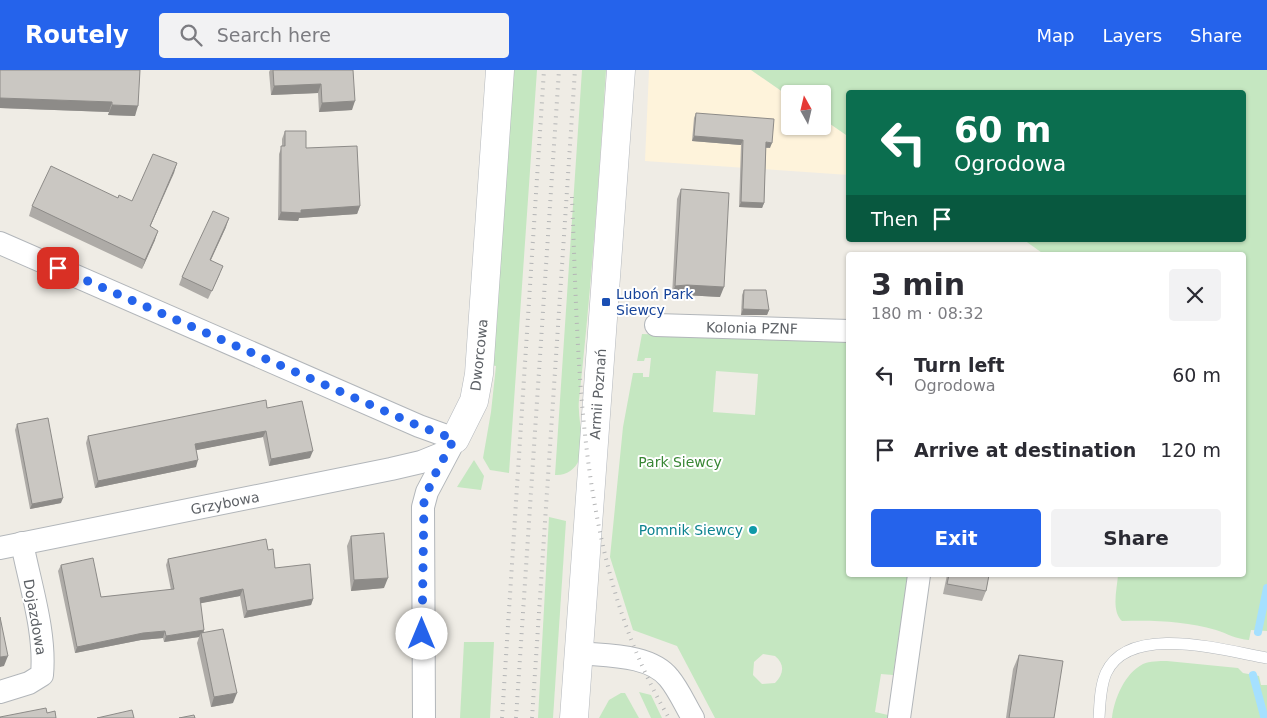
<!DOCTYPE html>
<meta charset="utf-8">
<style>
:root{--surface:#fff;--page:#f2f2f3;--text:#2b2b33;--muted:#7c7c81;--accent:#2563eb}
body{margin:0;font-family:"DejaVu Sans",sans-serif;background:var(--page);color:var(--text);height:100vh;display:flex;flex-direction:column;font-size:19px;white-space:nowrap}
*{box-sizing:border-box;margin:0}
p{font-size:16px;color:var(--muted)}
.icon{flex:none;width:28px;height:28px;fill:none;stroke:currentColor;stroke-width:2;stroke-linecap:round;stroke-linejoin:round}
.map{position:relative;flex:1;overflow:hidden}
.side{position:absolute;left:846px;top:182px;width:400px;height:325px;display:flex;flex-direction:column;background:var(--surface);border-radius:5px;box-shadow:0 1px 4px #0004}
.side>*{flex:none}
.hud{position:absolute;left:846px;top:20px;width:400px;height:152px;border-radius:5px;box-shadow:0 1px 4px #0004;background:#0b6e4f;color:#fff;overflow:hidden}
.needle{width:32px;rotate:352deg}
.buttons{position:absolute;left:781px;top:15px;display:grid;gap:10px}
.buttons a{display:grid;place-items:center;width:50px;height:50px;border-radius:5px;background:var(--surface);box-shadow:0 1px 4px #0004;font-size:25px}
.pin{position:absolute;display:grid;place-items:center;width:42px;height:42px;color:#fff;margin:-21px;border-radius:10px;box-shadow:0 2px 8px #0006}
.me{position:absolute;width:55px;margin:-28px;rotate:0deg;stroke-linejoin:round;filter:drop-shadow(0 0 4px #0008)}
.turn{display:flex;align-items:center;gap:18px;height:105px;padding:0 25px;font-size:22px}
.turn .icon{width:65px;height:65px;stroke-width:2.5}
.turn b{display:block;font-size:35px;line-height:42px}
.then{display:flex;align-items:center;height:48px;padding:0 25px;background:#0003;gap:10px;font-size:19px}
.round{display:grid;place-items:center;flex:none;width:52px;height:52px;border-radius:5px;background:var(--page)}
.overview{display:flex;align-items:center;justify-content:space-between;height:85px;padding:0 25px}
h1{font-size:30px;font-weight:600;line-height:38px}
.primary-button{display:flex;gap:10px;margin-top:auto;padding:10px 25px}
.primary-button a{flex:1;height:58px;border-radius:5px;background:var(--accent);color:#fff;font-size:20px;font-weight:600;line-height:58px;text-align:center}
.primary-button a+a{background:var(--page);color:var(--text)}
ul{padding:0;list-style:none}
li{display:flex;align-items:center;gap:15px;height:75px;padding:0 25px}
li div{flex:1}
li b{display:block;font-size:19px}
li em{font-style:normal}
header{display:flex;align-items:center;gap:30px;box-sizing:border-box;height:70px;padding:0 25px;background:var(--accent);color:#fff}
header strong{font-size:24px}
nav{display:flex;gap:28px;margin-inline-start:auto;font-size:18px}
.search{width:350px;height:45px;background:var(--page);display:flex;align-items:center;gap:12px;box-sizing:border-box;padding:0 18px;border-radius:5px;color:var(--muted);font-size:19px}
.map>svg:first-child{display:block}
</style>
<header>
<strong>Routely</strong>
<div class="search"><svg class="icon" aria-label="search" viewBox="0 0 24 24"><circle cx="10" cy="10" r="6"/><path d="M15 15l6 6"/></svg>Search here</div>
<nav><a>Map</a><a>Layers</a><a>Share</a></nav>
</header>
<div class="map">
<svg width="1267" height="648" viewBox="0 0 1267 648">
<rect width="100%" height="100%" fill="#efece5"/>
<path fill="#fef3db" d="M649,0H751L790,27V56H822L823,49L849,67V105L645,91Z"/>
<g fill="#c5e7c1" fill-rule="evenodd">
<path d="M513,0H537L509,403L490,400L483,388L491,342L496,296L491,295Z"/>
<path d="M582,0H606C599,110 591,220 579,330C577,349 586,371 579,390C575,400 565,406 555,405Z"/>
<path d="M751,0H1267V561L1251,560L1249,570C1236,569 1228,564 1216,560C1185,551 1154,550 1122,551C1111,541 1117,519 1118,505H1244V185H1045L1024,170H1244V22H849V67L823,49L822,24H790V27Z"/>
<path d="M642,264L842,270L849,272V505H908L893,605L881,604L875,642L888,645V648H715L677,576L633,560L610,487L623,357L633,303H643V307H649L651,288H645L644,291H637ZM716,301L758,304L755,345L713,342ZM763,584L775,586C785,594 784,604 775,613L762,614L753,605L754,592Z"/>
<path d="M474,390L484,406L481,420L457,417Z"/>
<path d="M549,447L566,451L553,648H538Z"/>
<path d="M464,572H494L490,648H460Z"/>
<path d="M1167,591L1238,598L1243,603L1259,606L1261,615H1267V644L1261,648H1112C1114,629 1125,603 1143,594C1150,591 1159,591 1167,591Z"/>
<path d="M639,622L651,625L662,648H651Z"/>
<path d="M621,623H625L639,648H599L609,630Z"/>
</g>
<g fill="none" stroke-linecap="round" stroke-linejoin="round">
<g stroke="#a5e0ff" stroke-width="8">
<path d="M1258,562L1267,518"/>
<path d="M1253,605L1264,646"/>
</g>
<defs>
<path id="lane" d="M1099,648C1100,633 1100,617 1106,603C1129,552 1226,581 1267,588"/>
<g id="street">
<path d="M0,173L419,356L455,369L427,422L423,437L424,648"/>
<path d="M656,255L849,261"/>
<path d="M0,478L391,399L421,392L448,381"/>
<path d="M578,583C606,586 650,584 669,608C679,620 685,635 693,648"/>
<path d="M0,622L29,613L42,605C46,562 30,515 22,473"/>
<path d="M899,648L919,505"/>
</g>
<g id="secondary">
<path d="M455,369L474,331L479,304L500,0"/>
<path d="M574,648L621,0"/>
</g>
</defs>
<use href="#lane" stroke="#b2b6ba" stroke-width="12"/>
<use href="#street" stroke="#b2b6ba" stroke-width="24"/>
<use href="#secondary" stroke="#b4b8bd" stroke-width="29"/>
<use href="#lane" stroke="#fff" stroke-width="11"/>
<use href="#street" stroke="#fff" stroke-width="22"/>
<use href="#secondary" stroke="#fff" stroke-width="28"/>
<g stroke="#b4b5b6" stroke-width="4" stroke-dasharray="1 6" stroke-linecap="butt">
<path d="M572,127C579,302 577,492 669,648"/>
<path d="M502,648L544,0"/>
<path d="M516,648L559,0"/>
<path d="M532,648L575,0"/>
</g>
</g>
<g fill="#aeaba7">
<path d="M0,0H140L135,46L108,45L109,42L0,38Z"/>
<path d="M270,0H353L352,40L319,42L318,23L271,25L269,2Z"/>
<path d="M696,43L770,78H766L764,133L762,138L739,137L741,75L692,71L694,48Z"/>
<path d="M285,61L306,78L360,136L357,144L299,148L298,151L278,150L279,84L282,76V69Z"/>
<path d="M177,93L150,157L155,170L142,199L29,146L32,136L118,128L132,131Z"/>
<path d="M681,119L720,227L684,225L672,226L677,129Z"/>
<path d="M226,157L211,190L220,204L208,229L179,215L182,207Z"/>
<path d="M744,220L769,240L767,245H741L742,225Z"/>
<path d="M267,338L310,388L269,396L263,367L196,380V397L95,418L86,373L88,366Z"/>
<path d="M17,354L61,433L30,439L15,360Z"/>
<path d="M351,466L384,518L351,521L347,476Z"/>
<path d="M268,480L275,498L313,529L311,535L244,548L240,526L200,533L204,563L233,633L211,637L197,573L199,567L164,572L163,568L141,570L75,583L58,501L61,495L101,527L171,520L166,495L168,489Z"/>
<path d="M947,505H989L986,521L982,531L943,524Z"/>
<path d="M1019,585L1054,648H1006L1013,599Z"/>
</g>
<g fill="#8d8b88">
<path d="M321,14L318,23L271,25L274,16Z"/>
<path d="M0,28L112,32L109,42L0,38Z"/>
<path d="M355,31L352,40L319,42L322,33Z"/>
<path d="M112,35L138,36L135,46L108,45Z"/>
<path d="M694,66L743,70L741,75L692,71Z"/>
<path d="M766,72L772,73L770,78L764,77Z"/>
<path d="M177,93L174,103L146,166L150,156Z"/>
<path d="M741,132L764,133L762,138L739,137Z"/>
<path d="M360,136L357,144L299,148L298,151L278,150L281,142L301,140Z"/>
<path d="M229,148L226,157L207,198L210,190Z"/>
<path d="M158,161L155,170L142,199L145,190Z"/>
<path d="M687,215L724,217L720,227L684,225L672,226L675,216Z"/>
<path d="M743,239L769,240L767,245H741Z"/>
<path d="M266,361L263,367L192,381L195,374Z"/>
<path d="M313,381L310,388L269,396L271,389Z"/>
<path d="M198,390L196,397L95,418L98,411Z"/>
<path d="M63,428L61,433L30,439L32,434Z"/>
<path d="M388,508L384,518L351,521L354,510Z"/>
<path d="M243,519L240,526L197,534L200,528Z"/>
<path d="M313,529L311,535L244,548L247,541Z"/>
<path d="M204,560L202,567L201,563L199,567L164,572L166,566Z"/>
<path d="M165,561L163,568L141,570L75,583L77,577L143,563Z"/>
<path d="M8,586L4,596L0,597V587Z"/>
<path d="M237,623L233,633L211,637L214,627Z"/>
</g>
<g fill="#cac7c2" stroke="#8d8b88">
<path d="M0,0H140L138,36L112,35V32L0,28Z"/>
<path d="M273,0H353L355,31L322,33L321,14L274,16Z"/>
<path d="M696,43L774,49L772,73L766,72L764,133L741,132L743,70L694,66Z"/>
<path d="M285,61H306V78L357,76L360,136L301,140V143L281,142V76H285Z"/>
<path d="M153,84L177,93L150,156L158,161L145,190L32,136L51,96L118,128L119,125L132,131Z"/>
<path d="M681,119L729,123L724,217L687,215L675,216Z"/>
<path d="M213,141L229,148L210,190L223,196L212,221L182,207Z"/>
<path d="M744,220H766L769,240L743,239Z"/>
<path d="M266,330L267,338L302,331L313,381L271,389L266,361L195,374L198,390L98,411L88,366Z"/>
<path d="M48,348L63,428L32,434L17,354Z"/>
<path d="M384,463L388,508L354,510L351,466Z"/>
<path d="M266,469L268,480L273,479L275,498L310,494L313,529L247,541L243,519L200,528L204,560L166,566L165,561L143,563L77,577L61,495L93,488L101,527L174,519L168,489Z"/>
<path d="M949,505H989L986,521L947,514Z"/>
<path d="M0,547L8,586L0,587Z"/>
<path d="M223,559L237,623L214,627L201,563Z"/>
<path d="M1019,585L1063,591L1054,648H1009Z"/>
<path d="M46,638L47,643L55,641L56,648H0V647Z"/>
<path d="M132,640L134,648H97Z"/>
<path d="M194,645L195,648H179Z"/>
</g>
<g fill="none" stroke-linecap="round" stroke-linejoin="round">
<path stroke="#2563eb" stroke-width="9" stroke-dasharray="0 16.2" d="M58,198L419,356L454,369L432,410L424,432L422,564"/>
</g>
<rect fill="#1a4fb4" stroke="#fff" stroke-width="2" x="601" y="227" width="10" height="10" rx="2.5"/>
<circle fill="#0f9aa8" stroke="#fff" stroke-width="2" cx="753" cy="460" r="5"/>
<g text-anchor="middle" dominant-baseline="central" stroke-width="4" stroke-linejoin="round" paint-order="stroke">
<g font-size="14" fill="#164399" stroke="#fff" text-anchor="start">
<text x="616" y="224">Luboń Park<tspan x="616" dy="16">Siewcy</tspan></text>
</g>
<g font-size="14" fill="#5d6166" stroke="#fff">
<text transform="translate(752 258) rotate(1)">Kolonia PZNF</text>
<text transform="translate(479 285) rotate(-84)">Dworcowa</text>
<text transform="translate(598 324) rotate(-86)">Armii Poznań</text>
<text transform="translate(225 433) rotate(-11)">Grzybowa</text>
<text transform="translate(35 547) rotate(80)">Dojazdowa</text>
</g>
<g font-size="14" fill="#388634" stroke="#fff">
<text x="680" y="392">Park Siewcy</text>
</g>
<g font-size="14" fill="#0d838f" stroke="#fff" text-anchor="end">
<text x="743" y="460">Pomnik Siewcy</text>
</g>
</g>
</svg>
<div class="buttons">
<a><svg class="needle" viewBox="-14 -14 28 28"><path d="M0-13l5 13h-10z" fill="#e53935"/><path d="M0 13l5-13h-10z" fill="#7c7c81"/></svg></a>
</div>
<div class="pin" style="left:58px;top:198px;background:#d93025"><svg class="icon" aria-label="arrive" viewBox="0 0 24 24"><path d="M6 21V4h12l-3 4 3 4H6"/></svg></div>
<svg class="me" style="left:422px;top:564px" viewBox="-20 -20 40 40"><circle r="19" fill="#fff"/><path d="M0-13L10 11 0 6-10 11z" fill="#2563eb"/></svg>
<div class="hud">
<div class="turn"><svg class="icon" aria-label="left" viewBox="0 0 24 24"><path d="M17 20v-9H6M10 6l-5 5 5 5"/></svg><div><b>60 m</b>Ogrodowa</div></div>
<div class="then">Then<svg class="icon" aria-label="arrive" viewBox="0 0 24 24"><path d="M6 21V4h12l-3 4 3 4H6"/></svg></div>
</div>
<section class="side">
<div class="overview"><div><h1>3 min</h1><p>180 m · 08:32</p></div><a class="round"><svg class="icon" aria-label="close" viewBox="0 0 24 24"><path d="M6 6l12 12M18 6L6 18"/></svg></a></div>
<ul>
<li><svg class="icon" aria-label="left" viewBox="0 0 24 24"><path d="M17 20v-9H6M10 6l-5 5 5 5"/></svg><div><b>Turn left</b><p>Ogrodowa</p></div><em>60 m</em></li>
<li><svg class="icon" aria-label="arrive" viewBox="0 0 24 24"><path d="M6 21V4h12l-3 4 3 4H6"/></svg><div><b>Arrive at destination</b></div><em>120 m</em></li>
</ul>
<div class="primary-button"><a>Exit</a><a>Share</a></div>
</section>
</div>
